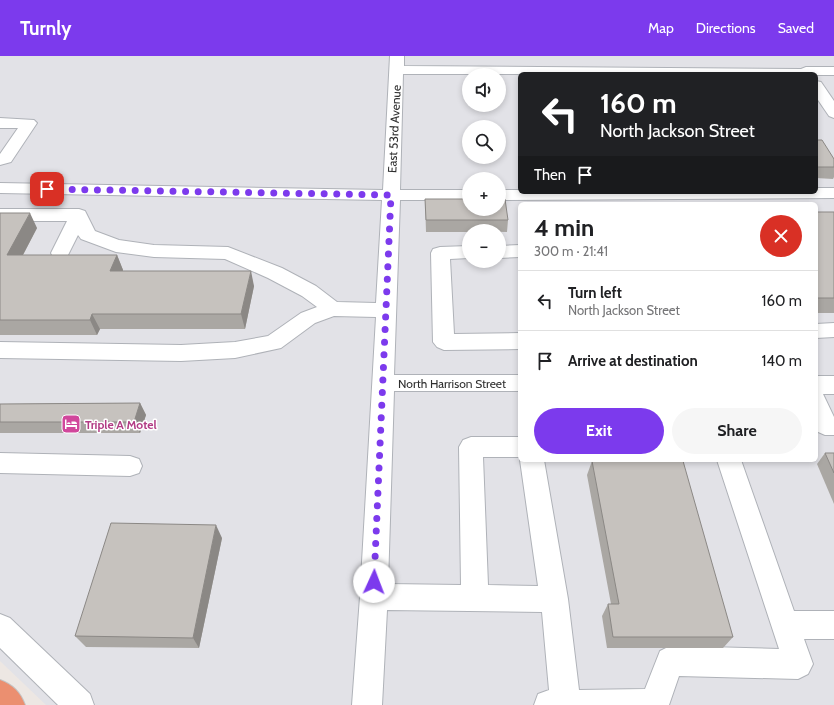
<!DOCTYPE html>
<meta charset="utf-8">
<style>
:root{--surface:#fff;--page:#f6f6f6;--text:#202124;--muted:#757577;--line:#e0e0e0;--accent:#7c3aed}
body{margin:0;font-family:Cabin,sans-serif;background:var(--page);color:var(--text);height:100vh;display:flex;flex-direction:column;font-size:15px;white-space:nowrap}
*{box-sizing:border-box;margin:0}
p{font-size:13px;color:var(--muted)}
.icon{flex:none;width:22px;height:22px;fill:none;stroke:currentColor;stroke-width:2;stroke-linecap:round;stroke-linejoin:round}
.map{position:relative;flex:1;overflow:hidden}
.sheet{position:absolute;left:518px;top:146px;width:300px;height:260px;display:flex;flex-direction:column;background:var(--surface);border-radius:6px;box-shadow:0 2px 6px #0003}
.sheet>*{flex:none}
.guide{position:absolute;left:518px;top:16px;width:300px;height:122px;border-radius:6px;box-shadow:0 2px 6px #0003;background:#202124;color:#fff;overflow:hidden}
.buttons{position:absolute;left:462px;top:12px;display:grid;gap:8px}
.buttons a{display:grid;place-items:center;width:44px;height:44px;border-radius:50%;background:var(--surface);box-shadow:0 2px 6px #0003;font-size:20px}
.pin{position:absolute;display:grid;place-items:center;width:34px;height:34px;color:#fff;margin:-17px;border-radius:8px;box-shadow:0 2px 6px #0006}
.me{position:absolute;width:44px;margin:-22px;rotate:2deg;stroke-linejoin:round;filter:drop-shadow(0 0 3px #0008)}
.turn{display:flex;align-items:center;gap:14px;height:84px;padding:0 16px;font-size:18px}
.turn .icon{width:52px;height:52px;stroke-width:2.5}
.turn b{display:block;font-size:28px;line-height:34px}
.then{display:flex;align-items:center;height:38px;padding:0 16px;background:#0003;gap:8px;font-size:15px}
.round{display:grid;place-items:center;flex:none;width:42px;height:42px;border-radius:21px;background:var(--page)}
.overview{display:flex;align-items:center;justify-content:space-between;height:68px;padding:0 16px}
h1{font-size:24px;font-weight:800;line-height:30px}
.button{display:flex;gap:8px;margin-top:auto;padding:8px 16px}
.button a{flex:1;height:46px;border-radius:24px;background:var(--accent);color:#fff;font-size:16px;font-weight:800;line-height:46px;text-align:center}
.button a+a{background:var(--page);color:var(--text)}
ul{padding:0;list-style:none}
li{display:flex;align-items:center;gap:12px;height:60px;padding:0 16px;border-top:1px solid var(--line)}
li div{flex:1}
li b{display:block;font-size:15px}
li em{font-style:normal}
header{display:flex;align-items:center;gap:24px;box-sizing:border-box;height:56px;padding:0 20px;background:var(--accent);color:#fff}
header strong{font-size:19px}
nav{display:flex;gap:22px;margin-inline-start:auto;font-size:14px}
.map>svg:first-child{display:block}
</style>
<header>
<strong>Turnly</strong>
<nav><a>Map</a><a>Directions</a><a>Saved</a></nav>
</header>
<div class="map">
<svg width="834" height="649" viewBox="0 0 834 649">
<rect width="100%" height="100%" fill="#ede7e3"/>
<path fill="#e2e2e7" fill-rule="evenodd" d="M0,0H834V649H46L0,605ZM520,18H816V136H520ZM469,19H499V49H469ZM469,71H499V101H469ZM469,123H499V153H469ZM520,148H816V404H520ZM469,175H499V205H469Z"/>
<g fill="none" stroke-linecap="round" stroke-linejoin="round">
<defs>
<g id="minor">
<path d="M390,0H404V10L801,13L806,11H834V19H816V18H403L400,134H469V144H400L394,319H520V335H394L388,528L461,529L459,391L463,384L471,381H520V401H483L488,529L538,530L520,404H544L568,543L579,634L645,633L660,595L670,590L779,593L717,404H741L794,555H834V583H804L813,608L808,618L798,623L679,620L669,649H534L538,638L549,634L542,556L387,554L382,649H352L360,541L376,261L334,260L315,267L281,292L235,302L181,305L0,302V286L181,289L235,286L268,280L301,257L317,251L302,240L268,222L225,203L154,201L116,196L81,183L78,179L67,201L60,203L53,201L51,197L67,165H0V153H79L85,155L95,175L119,184L154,189L228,191L282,212L316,230L337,246L376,247L382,144L0,137V127L383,134Z"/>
<path d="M816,25L821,26L834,45V62L829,60L816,41Z"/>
<path d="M0,62L34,64L37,67L11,106L0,109V98L18,72H0Z"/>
<path d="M816,132H834V142L499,144V134H520V136H816Z"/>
<path d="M520,189V201L499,202V190Z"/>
<path d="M469,190V202L450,203L454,278L520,277V293L444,294L437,291L433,286L431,197L433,193L440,191Z"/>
<path d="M834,267V281L816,282V268Z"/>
<path d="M816,320H834V338H823L834,361V379H825L816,375Z"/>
<path d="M0,397L130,400L139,403L142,410L139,417L130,420L0,417Z"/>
<path d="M0,558L10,562L90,638L94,649H58L0,592Z"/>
</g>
<path id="highway" d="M0,624C13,629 20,636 25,649H0Z"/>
</defs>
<use href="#minor" stroke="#afb2b8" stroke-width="2"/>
<use href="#highway" stroke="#c4c4c4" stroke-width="2"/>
<use href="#minor" fill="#fff" fill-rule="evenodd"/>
<use href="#highway" fill="#eb8f70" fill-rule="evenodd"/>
</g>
<g fill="#aaa7a3">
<path d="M816,84L834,103V121L833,123L816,122Z"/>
<path d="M425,143L508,164L507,176L469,175V176H426Z"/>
<rect x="816" y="156" width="18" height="101"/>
<path d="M0,157L37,172L23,199H117L123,214V215L254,230L245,273H100L97,279H0Z"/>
<path d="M140,347L146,359L140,377H0V348Z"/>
<path d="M825,397H834V448L817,408Z"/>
<path d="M592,405L733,581L723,592H607L602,560L608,548H611L587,419Z"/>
<path d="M222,482L199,592L86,591L75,580Z"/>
</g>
<g fill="#8b8885">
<path d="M30,157L37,172L15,214L7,199Z"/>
<path d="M117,199L123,214L117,230L110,215Z"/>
<path d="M251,215L254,230L245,273L241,258Z"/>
<path d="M92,258L100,273L97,279L90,264Z"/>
<path d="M140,347L146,359L140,377L134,366Z"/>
<path d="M216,469L222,482L199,592L193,582Z"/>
</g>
<g fill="#c6c2be" stroke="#8b8885">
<path d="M816,84H822L834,103V111H816Z"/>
<path d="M425,143H469V153H499V143H505L508,164H426Z"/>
<rect x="816" y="156" width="18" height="86"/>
<path d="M0,157H30L7,199H117L110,215H251L241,258H92L90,264H0Z"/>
<path d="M140,347L134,366H0V348Z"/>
<path d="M825,397H834V417Z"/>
<path d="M592,405H683L733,581H613L608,548H619Z"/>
<path d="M111,467L216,469L193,582L75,580Z"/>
</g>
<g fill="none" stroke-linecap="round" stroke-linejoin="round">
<path stroke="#7c3aed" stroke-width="7" stroke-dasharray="0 12.6" d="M47,133L391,139L374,526"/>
</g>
<defs>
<symbol id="hotel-square" viewBox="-11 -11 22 22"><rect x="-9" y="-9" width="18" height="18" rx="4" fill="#d1479c" stroke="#fff"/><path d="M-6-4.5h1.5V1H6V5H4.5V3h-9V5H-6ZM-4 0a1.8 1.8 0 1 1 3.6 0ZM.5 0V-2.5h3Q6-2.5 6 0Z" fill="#fff"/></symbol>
</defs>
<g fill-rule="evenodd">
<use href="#hotel-square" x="60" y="357" width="22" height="22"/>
</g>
<g text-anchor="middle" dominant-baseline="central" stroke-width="3" stroke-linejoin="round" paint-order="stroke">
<g font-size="12" fill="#2e2e2e" stroke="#fff">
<text transform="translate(394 73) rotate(-87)">East 53rd Avenue</text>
<text x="452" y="327">North Harrison Street</text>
</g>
<g font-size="12" font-weight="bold" fill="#b23c85" stroke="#fff" text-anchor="start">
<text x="85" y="368">Triple A Motel</text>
</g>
</g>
</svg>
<div class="buttons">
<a><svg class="icon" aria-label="sound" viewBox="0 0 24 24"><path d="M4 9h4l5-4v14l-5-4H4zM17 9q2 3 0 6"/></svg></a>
<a><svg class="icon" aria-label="search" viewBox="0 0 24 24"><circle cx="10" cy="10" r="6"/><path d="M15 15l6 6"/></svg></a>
<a>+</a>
<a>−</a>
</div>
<div class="pin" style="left:47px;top:133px;background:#d93025"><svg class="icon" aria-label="arrive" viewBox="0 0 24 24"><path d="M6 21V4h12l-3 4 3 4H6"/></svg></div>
<svg class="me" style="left:374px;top:526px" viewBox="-20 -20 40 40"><circle r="19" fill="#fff"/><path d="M0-13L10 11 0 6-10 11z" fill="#7c3aed"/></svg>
<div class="guide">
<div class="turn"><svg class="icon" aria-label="left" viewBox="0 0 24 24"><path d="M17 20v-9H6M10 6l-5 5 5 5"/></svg><div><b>160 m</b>North Jackson Street</div></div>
<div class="then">Then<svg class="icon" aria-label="arrive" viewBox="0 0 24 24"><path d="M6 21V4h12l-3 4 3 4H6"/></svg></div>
</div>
<section class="sheet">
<div class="overview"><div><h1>4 min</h1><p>300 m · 21:41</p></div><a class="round" style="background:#d93025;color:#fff"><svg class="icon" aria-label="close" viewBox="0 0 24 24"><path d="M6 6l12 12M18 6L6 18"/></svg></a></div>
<ul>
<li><svg class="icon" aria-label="left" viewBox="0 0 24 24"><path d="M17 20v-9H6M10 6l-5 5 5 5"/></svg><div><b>Turn left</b><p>North Jackson Street</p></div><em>160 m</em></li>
<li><svg class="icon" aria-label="arrive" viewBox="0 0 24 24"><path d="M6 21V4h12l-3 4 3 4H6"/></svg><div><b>Arrive at destination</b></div><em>140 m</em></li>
</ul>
<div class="button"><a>Exit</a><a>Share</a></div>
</section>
</div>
